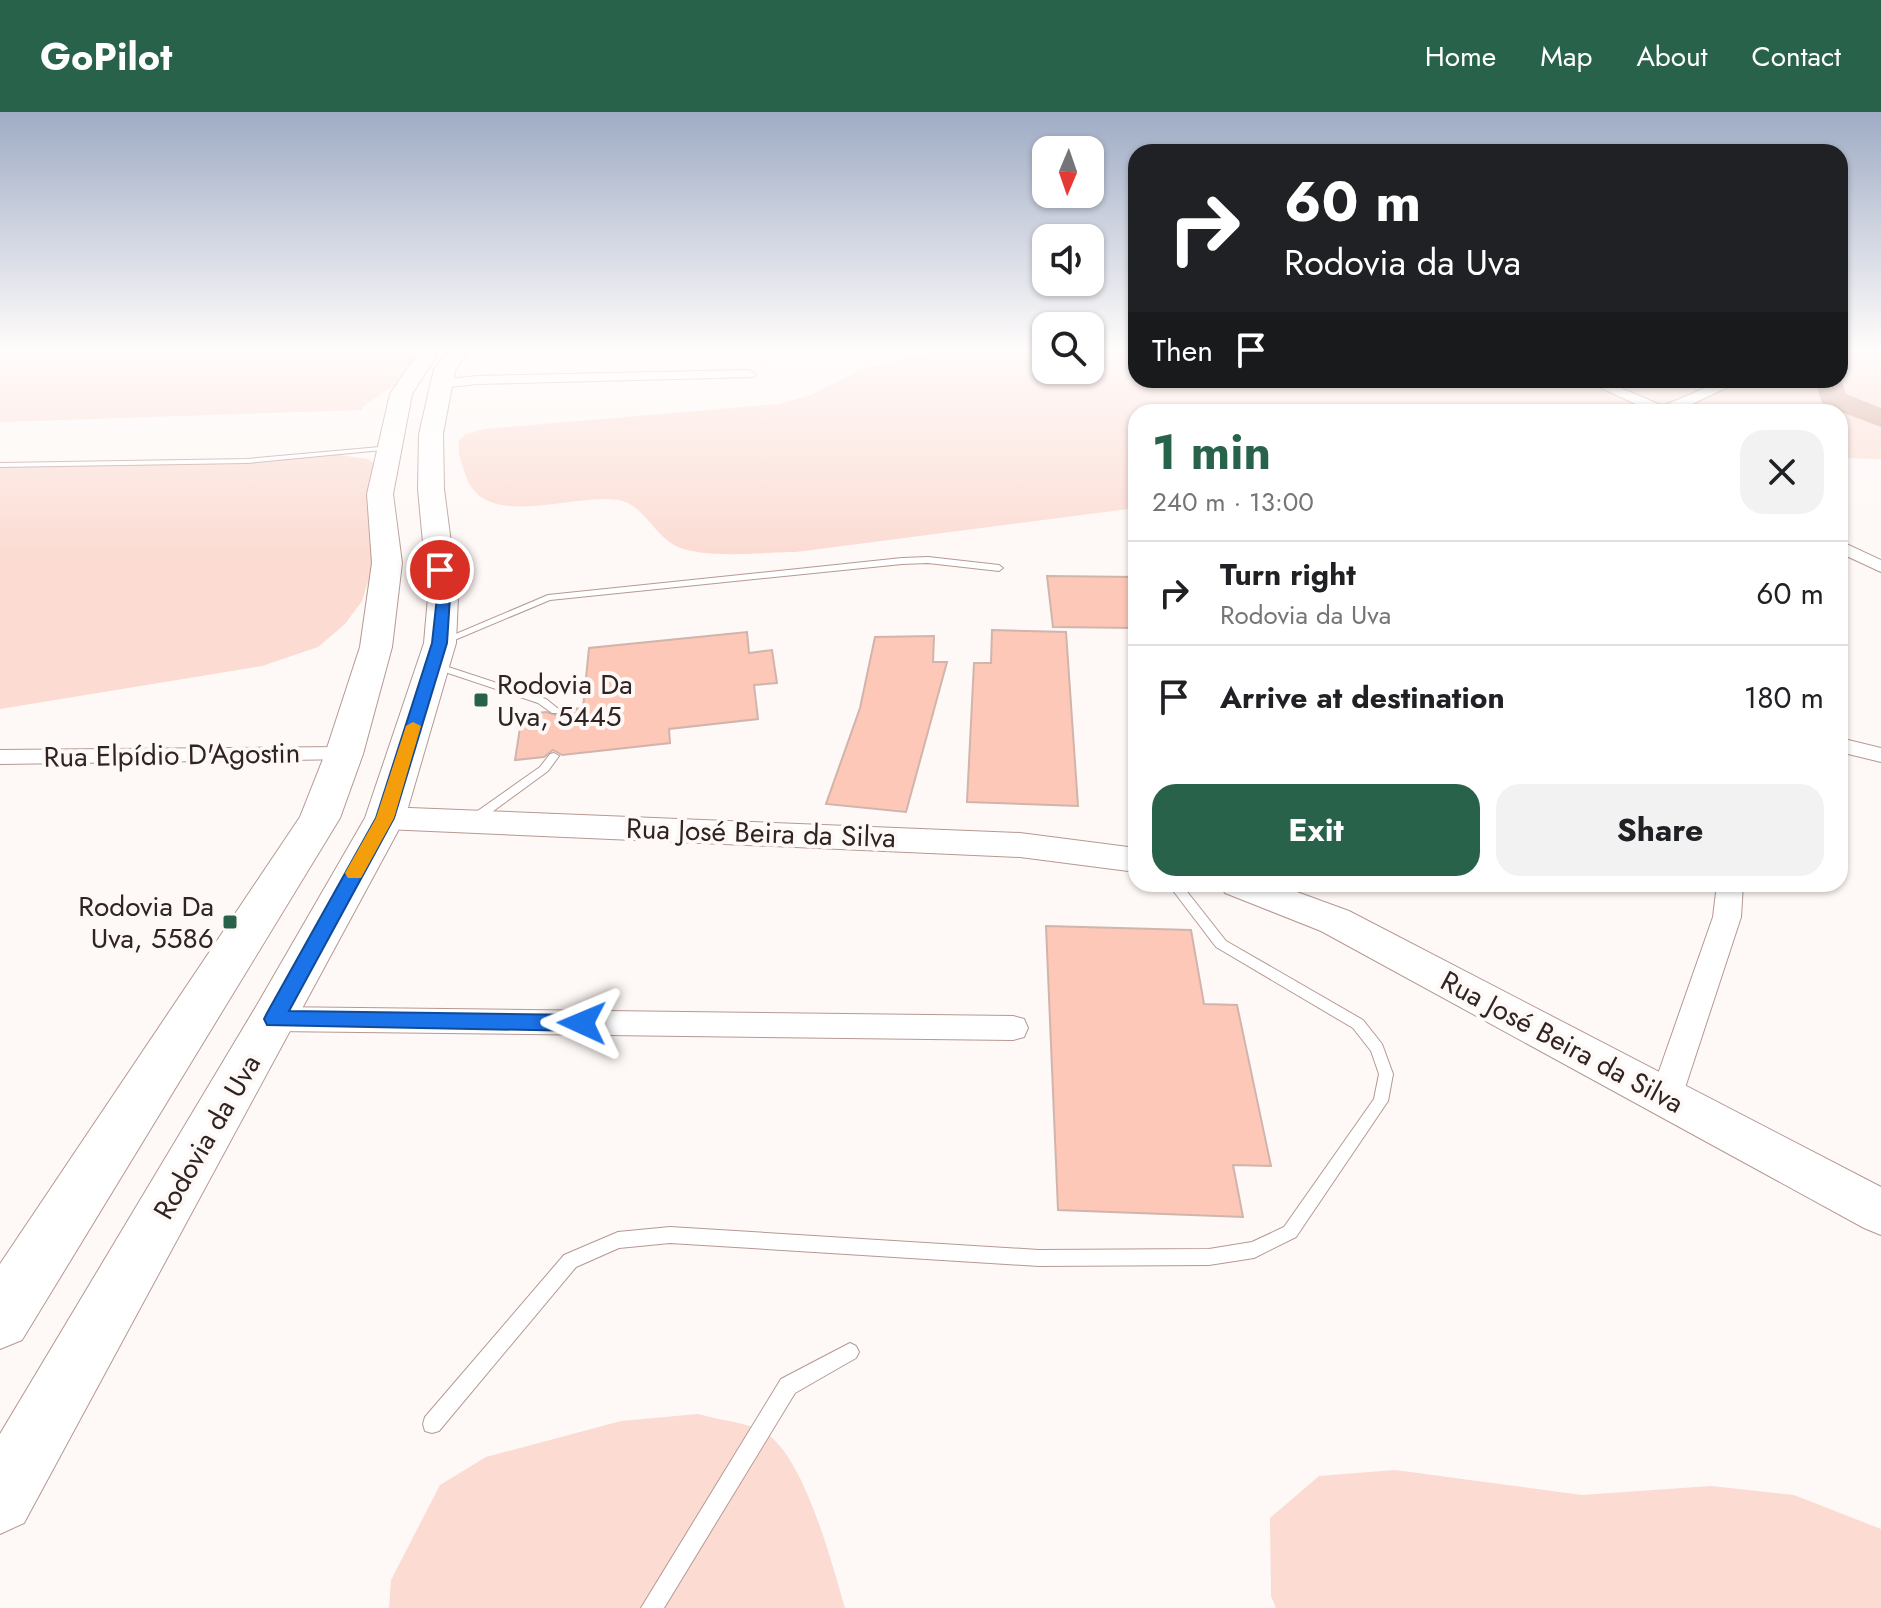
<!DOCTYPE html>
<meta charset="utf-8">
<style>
:root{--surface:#fff;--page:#f2f2f2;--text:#202124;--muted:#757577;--line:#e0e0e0;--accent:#29624b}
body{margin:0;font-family:Jost,sans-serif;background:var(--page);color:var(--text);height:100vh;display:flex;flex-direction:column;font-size:30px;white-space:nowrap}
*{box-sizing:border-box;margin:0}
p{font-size:26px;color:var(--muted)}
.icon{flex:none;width:44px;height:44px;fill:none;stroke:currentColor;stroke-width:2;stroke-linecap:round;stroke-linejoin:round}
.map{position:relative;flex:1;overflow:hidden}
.panel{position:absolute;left:1128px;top:292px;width:720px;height:488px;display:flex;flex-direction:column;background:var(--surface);border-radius:24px;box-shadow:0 2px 6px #0004}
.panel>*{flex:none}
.hud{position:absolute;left:1128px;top:32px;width:720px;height:244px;border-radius:24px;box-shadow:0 2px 6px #0004;background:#202124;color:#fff;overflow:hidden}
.needle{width:52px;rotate:182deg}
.controls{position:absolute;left:1032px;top:24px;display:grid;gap:16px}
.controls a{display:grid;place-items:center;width:72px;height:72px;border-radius:16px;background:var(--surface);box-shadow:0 2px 6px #0004;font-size:40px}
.pin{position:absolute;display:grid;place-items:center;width:68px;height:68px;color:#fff;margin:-34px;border:4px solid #fff;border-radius:50%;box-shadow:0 2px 8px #0007}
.me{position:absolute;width:88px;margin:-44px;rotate:271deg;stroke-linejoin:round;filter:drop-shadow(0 0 6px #0008)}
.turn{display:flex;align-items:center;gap:28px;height:168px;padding:0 24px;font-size:36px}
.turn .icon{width:104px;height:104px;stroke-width:2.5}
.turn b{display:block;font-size:56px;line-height:68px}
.then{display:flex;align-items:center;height:76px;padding:0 24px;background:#0003;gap:16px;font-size:30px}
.round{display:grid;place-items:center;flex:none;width:84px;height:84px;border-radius:24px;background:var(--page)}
.summary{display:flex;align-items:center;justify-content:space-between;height:136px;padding:0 24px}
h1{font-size:48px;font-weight:700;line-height:60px;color:var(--accent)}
.cta{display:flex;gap:16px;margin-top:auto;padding:16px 24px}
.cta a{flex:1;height:92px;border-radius:24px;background:var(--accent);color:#fff;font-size:32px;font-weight:700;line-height:92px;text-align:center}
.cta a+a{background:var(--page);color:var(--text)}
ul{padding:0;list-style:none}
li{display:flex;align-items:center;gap:24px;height:104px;padding:0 24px;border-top:2px solid var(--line)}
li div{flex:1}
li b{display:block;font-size:30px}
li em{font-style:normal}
header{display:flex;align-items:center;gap:48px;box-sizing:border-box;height:112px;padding:0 40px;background:var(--accent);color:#fff}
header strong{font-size:38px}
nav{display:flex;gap:44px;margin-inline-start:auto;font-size:28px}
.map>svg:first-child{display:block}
</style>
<header>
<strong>GoPilot</strong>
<nav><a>Home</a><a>Map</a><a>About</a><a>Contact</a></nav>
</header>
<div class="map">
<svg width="1881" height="1496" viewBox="0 0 1881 1496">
<rect width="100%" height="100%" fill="#fef8f6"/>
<g fill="#fbdbd2">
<path d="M0,238H434L399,270L365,293L361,298L0,310Z"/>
<path d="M937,238H1046V258H1090V238H1136V268H1840V238H1881V347L1840,346V300H1136V396L796,440C765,440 701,448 674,433C653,421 643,392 618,388C574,380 485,420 466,364C462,352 457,341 459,328L466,322L484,317L779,292L811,283L860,258Z"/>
<path d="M340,343L368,347L378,354L373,454L362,489L345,512L318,535L262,554L0,597V355Z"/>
<path d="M698,1302C718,1308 746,1310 764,1320C804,1343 832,1452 845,1496H389L391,1468L440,1373L486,1345L621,1309Z"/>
<path d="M1395,1358L1582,1383L1711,1374L1794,1383L1881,1417V1496H1276L1271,1484L1270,1406L1319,1364Z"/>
</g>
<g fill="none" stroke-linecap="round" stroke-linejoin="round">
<path fill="#d3a091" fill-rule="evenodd" d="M1840,265L1846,282L1881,296V315L1823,293L1814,268H1840Z"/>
</g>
<g fill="#fdc8b8" stroke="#d1b4ac" stroke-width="2">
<path d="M1047,464L1136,465V516L1053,515Z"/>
<path d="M992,518L1066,520L1078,694L967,690L974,551H991Z"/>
<path d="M747,520L749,541L772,538L777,571L754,573L758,607L669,617L670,631L562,643L553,638L544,645L515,648L522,603L546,600L560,604L564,598L583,596L589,536Z"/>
<path d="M934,524L933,550H947L906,700L826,692L860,596L875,525Z"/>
<path d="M1046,814L1191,818L1204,892L1237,893L1271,1054L1233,1053L1243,1105L1058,1098Z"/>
</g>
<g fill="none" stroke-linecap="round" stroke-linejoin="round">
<defs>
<g id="lane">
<path d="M391,334L394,336L393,337L247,351L0,355V351L247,347Z"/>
<path d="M928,445L999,453L1003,456L999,459L928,451L902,452L550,488L445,532L442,533L437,530L548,483L902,446Z"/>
<path d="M433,550L546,587L561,599L560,601H552L538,591L430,555L428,553Z"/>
<path d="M554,641L559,644L548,659L477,711H469L467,708L469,705L540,655L550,642Z"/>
<path d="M1168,772H1181L1226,829L1363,908L1382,932L1393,962L1388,989L1296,1125L1254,1146L1209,1153L1039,1154L670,1131L619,1136L576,1155L439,1319L432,1321L425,1319L423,1312L425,1305L564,1143L618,1120L670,1115L1039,1138L1209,1137L1252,1130L1284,1115L1374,987L1379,962L1371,939L1353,916L1216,835Z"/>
<path d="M850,1231L856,1234L859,1240L856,1246L795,1281L664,1496H641L781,1267Z"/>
</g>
<g id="street">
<path d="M749,258L756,262L754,265L477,272L440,276L433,272L440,268L477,264Z"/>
<path d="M1584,268H1602L1663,294L1724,268H1743L1675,300H1653Z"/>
<path d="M1840,429L1881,448V460L1840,441Z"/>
<path d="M1840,626L1881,636V650L1840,640Z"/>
<path d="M344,635L352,637L356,642L352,647L0,652V638Z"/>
<path d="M1717,772H1743L1741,805L1682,985L1677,995L1666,999L1655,995L1650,985L1713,805Z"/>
<path d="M274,895L1013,904L1024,907L1028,916L1024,925L1013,928L274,919L263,915L259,907L263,899Z"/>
</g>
<g id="secondary">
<path d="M385,695L1020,721L1136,736V760L1020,745L385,717L373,714L368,706L373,698Z"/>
<path d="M1220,772H1275L1349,799L1881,1075V1123L1864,1116L1321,819L1225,781Z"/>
</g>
<g id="primary">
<path d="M420,238H440L412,282L393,382L402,451L392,535L363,642L340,706L22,1228L0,1237V1152L300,705L325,642L360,535L372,451L367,382L390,282Z"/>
<path d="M449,238H470L455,258L443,322L444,377L458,485L456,531L405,706L24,1411L0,1422V1322L257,893L365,706L424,531L428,485L418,377L419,322L434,257Z"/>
</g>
</defs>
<use href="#lane" stroke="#b59992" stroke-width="2"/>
<use href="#street" stroke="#b59992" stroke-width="2"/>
<use href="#secondary" stroke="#b59992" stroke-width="2"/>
<use href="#primary" stroke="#b59992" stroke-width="2"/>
<use href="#lane" fill="#fff" fill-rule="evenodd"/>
<use href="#street" fill="#fff" fill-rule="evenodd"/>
<use href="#secondary" fill="#fff" fill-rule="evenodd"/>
<use href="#primary" fill="#fff" fill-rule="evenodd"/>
</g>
<linearGradient id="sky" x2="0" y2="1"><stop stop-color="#9facc5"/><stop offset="0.53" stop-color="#fffcfb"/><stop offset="1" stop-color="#fffcfb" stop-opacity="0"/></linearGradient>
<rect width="1881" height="447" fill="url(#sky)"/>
<path fill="#1a73e8" stroke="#114b97" stroke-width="2" d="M440,454L447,458L450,485L447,531L394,706L289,899L582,903L590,905L593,911L590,917L582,919L267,913L264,907L267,901L376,706L432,531L437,485L434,458Z"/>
<path fill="#f59e0b" d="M413,610L421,614L394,706L361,766H348L345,761L376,706L406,614Z"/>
<g fill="#29624b" stroke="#fef8f6" stroke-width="3">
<rect x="473" y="580" width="16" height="16" rx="4"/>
<rect x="222" y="802" width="16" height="16" rx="4"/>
</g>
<g text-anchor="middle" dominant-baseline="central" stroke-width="8" stroke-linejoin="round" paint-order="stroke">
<g font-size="28" fill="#2f2421" stroke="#fef8f6" text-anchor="start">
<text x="497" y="572">Rodovia Da<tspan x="497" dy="32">Uva, 5445</tspan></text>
<text x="214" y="794" text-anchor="end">Rodovia Da<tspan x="214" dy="32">Uva, 5586</tspan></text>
</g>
<g font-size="28" fill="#2f2421" stroke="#fef8f6">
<text transform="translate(172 643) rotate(-1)">Rua Elpídio D'Agostin</text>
<text transform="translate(761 721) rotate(2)">Rua José Beira da Silva</text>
<text transform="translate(1562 930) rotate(28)">Rua José Beira da Silva</text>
<text transform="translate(207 1025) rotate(-60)">Rodovia da Uva</text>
</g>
</g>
</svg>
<div class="controls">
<a><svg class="needle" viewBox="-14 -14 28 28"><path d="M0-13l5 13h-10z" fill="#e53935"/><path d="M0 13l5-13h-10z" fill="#757577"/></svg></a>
<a><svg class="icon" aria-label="sound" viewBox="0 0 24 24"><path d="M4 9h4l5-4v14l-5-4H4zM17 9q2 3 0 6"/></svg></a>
<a><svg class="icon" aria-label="search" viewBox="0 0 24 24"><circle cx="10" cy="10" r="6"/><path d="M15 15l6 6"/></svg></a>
</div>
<div class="pin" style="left:440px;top:458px;background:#d93025"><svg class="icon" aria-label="arrive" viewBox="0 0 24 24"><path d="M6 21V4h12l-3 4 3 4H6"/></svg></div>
<svg class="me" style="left:582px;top:911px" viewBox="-20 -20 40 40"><path d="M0-17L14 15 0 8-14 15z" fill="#1a73e8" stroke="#fff" stroke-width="4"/></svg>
<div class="hud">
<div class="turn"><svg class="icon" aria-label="right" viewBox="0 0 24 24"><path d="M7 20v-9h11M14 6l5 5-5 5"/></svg><div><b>60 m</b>Rodovia da Uva</div></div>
<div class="then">Then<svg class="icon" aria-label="arrive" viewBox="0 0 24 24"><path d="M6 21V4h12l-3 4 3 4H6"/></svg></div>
</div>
<section class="panel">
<div class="summary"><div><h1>1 min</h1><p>240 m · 13:00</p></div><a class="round"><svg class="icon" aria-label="close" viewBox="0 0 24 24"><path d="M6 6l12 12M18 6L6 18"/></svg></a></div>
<ul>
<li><svg class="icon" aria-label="right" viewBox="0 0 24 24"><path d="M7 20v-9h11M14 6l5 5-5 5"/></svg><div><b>Turn right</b><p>Rodovia da Uva</p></div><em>60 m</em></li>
<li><svg class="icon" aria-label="arrive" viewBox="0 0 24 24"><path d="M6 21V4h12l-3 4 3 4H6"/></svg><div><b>Arrive at destination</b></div><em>180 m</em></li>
</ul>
<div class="cta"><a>Exit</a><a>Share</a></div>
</section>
</div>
